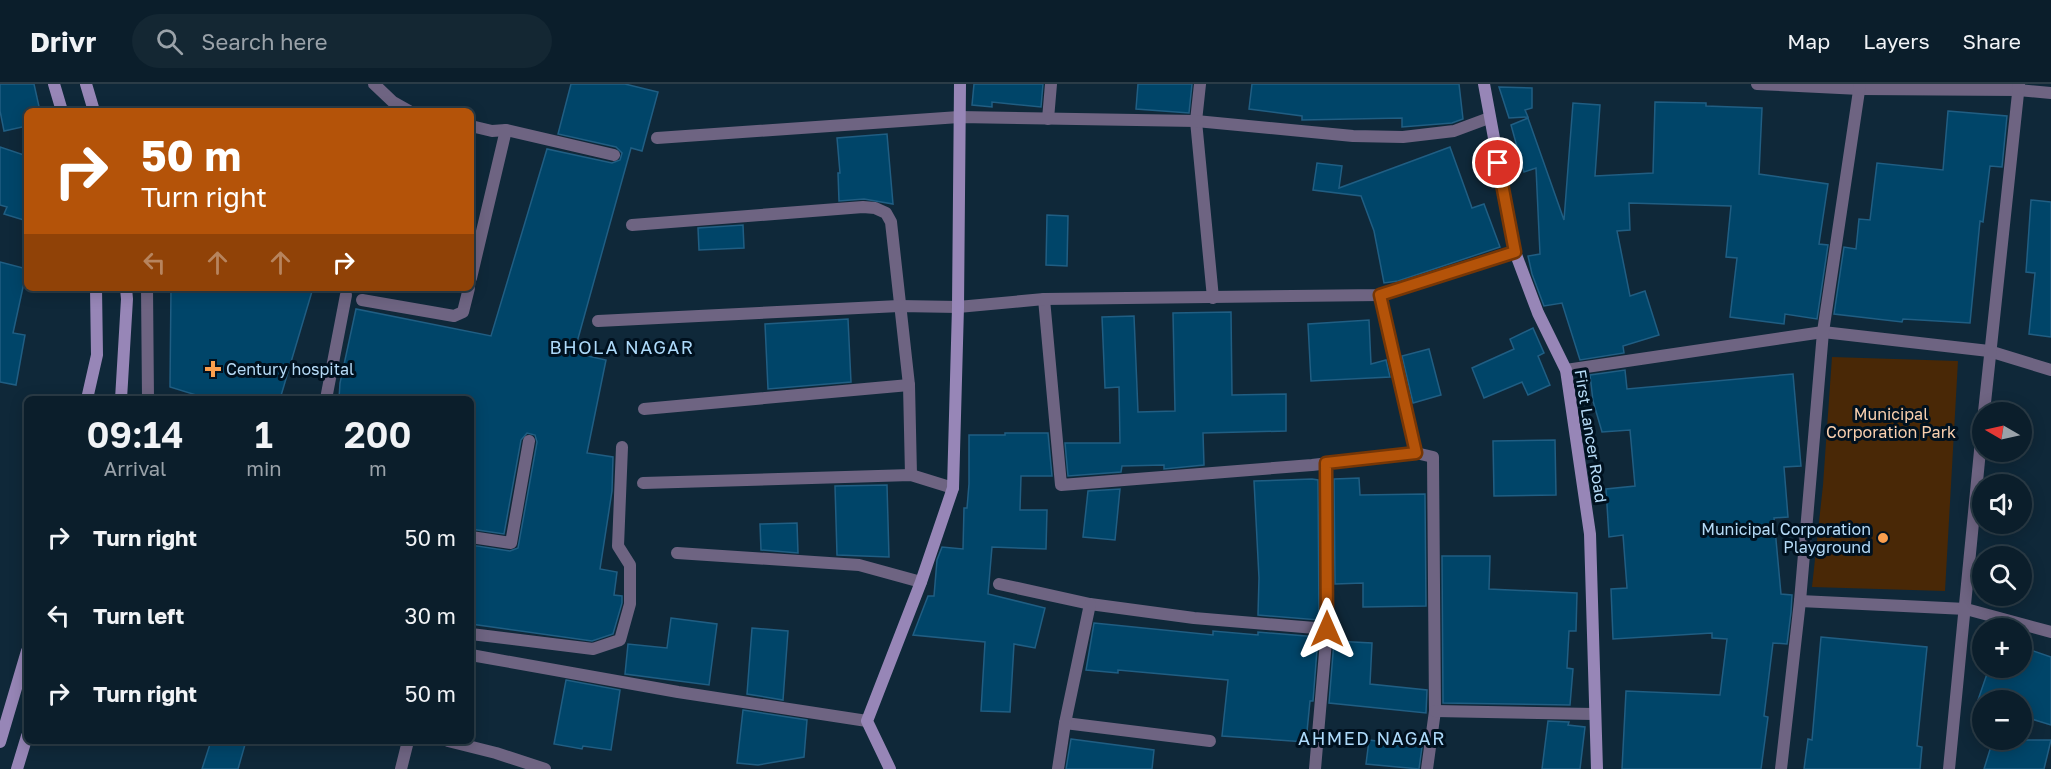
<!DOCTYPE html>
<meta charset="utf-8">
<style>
:root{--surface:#0b1e2b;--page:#142733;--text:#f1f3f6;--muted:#9aa2a9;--line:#2b3c47}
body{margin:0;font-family:"Golos Text",sans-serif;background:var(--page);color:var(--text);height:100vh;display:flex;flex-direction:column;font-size:22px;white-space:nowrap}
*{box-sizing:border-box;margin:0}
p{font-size:20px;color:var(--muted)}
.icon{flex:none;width:33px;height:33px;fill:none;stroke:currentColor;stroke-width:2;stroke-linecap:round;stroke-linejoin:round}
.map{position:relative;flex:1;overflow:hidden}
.panel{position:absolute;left:24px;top:312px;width:450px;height:348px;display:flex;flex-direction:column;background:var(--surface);border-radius:9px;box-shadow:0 3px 15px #0003,0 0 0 2px var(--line)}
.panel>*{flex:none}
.banner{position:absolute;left:24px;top:24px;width:450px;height:183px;border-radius:9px;box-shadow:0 3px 15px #0003,0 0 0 2px var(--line);background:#b45309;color:#fff;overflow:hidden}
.needle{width:39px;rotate:279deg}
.buttons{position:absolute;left:1972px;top:318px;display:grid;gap:12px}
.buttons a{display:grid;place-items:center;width:60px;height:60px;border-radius:50%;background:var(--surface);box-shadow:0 3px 15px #0003,0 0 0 2px var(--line);font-size:30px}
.pin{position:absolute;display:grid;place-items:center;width:51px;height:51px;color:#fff;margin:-26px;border:3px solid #fff;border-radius:50%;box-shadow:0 2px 6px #0007}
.me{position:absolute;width:66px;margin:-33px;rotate:0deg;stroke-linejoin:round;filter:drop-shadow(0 0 4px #0008)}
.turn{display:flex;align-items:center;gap:21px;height:126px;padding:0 18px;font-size:27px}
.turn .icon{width:78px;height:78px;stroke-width:2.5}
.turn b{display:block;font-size:42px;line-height:51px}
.lanes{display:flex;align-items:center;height:57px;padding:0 18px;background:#0003;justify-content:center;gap:30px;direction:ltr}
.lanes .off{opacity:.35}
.eta{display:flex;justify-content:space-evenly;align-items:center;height:102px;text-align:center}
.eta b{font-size:36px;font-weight:600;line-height:42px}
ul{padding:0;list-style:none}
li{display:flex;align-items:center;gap:18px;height:78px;padding:0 18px}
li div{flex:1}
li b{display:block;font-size:22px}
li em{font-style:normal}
header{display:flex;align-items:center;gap:36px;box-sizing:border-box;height:84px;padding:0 30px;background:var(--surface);border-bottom:2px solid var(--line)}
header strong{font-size:28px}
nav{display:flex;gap:33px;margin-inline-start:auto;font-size:21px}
.search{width:420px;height:54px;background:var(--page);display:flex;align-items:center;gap:15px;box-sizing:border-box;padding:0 21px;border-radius:33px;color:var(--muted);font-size:22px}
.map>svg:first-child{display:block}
</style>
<header>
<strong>Drivr</strong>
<div class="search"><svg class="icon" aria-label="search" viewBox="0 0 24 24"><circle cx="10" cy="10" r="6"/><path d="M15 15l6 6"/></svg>Search here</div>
<nav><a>Map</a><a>Layers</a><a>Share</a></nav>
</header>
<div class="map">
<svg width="2051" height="685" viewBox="0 0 2051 685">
<rect width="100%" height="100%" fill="#0f2839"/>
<path fill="#492806" d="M1832,273L1958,277L1945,507L1812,503L1823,401Z"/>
<g fill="#004569" stroke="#205e83" stroke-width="1.5">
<path d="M0,0H34L40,27H27V42L4,47L0,27Z"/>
<path d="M571,0H625L658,8L642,67L631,64L574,269L606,276L587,369L613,373L612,407L600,485L617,488L614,511L622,512V519L613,550L592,557L471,540V461L510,467L518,464L537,358L535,351L527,349L521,356L504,450L471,445V315H339L340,299L356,225L491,252L547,65L612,79L620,76L622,69L616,63L558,50Z"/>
<path d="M974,0H1043L1041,23L992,18V23L972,21Z"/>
<path d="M1138,0H1192L1189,29L1136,25Z"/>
<path d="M1252,0H1459L1463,35L1452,39L1402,43V34L1302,36V32L1249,25Z"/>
<path d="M1499,3L1532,4V24L1525,26L1528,33L1509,34Z"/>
<path d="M1655,18L1706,19V22L1762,24L1759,90L1828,100L1819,160L1828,161L1817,235L1785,230L1784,240L1730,233L1737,174L1726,173L1731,122L1629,119L1630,146L1617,147L1630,212L1645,207L1659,251L1623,262L1624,269L1580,276L1562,219L1544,222L1532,190L1528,172L1540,170L1536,84L1524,88L1511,41L1528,34L1564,136L1573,19L1600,21L1595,92L1653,89Z"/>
<path d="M1948,27L2007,32L2002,83L1990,82L1983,138L1980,137L1970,239L1903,235L1902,238L1834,230L1844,163L1856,165L1859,135L1870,136L1877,79L1943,86Z"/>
<path d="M887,50L893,120L864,115L839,117L838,89H840L837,54Z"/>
<path d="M0,63L27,72V137L4,130L7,123L0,121Z"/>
<path d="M1450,63L1472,124L1484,120L1500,163L1398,197L1384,199L1374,147L1361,112L1313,106L1317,79L1342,82L1339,104Z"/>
<path d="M2031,116L2051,118V253L2029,250L2035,189L2026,188Z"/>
<path d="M1047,131L1068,132L1067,182L1046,181Z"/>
<path d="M743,141L744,164L699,166L698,144Z"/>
<path d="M0,178L27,185L13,249L25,251L16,301L0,298Z"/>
<path d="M171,204H313L280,315H209L170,303Z"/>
<path d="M1231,228L1232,311L1286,310V347L1203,349L1204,381L1164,385V381L1122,382L1121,388L1068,392L1065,359H1120L1119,303L1105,304L1102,233L1134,232L1138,328L1175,327L1173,229Z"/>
<path d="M848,235L851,298L768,305L765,240Z"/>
<path d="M1369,236L1371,280L1386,276L1390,293L1311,297L1308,240Z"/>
<path d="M1533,244L1544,269L1538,272L1550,301L1528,311L1522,298L1484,314L1472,284L1514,265L1510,255Z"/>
<path d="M1429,265L1441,311L1413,319L1402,272Z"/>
<path d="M1625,286L1627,305L1793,290L1801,382L1784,383L1788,433L1774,434L1781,510L1792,511L1791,528L1787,560L1773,559L1764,632L1768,633L1761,685H1622L1626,607L1720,611L1727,555L1712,554V549L1613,555L1611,505L1627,504L1623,451L1609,453L1606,405L1635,402L1630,346L1602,348L1593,317L1590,291Z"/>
<path d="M1005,349H1048L1052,392H1021L1020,426H1047L1046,465L992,463L988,510L1045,524L1035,564L1014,560L1010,628L981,627L985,558L913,551L928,512H934L937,476L942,463L963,465L964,424H967L969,400V351H1005Z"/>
<path d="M1555,356L1556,411L1494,412L1493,357Z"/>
<path d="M1359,394L1360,411L1425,410L1426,522L1363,523V499L1335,500L1334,395Z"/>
<path d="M1312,395L1318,396L1319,536L1258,531L1259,494L1254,397Z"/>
<path d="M887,401L889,473L837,471L835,402Z"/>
<path d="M1120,405L1115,456L1083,453L1088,407Z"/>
<path d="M797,439L798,469L761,466L760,440Z"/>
<path d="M1442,472H1490L1489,505L1577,509L1576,547H1569L1567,584L1573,585L1570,621L1443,619Z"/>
<path d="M671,534L717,540L709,601L625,590L628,560L667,564Z"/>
<path d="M1094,539L1213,551V547L1258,551V548L1318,553L1313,617H1310L1306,658L1222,652L1228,596L1118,586V589L1086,586Z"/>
<path d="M752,544L788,547L783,616L747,610Z"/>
<path d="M1821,553L1927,563L1917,662L1922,663L1920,685H1804L1808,655L1812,656Z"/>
<path d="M1334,557L1372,559L1370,600L1427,606L1426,629L1329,619Z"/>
<path d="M2022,563L2051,573V641L2022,632V616H1978L1989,584H2022Z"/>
<path d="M566,596L620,606L611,666L583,662L582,665L554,660Z"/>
<path d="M743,626L807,636L804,673L758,681L737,679Z"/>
<path d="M1548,637L1569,638L1568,641L1585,643L1580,685H1542Z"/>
<path d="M1071,655L1154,666L1152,685H1066Z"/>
<path d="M1369,656L1422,663L1419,685L1366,680Z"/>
<path d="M1993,656H2051L2044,685H1984Z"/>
<path d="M211,657H246L238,685H202Z"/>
</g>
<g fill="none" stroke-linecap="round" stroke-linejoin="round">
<g stroke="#6e6482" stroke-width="12">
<path d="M374,0L393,18L409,27"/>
<path d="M471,42L492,47L506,46L614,71"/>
<path d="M471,194L506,46"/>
<path d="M147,204L148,315"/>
<path d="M362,216L454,232L463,228L469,204"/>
<path d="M326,315L346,211"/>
<path d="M471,453L511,459L529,357"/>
<path d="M471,550L593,565L620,556L630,520V481L618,462L622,363"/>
</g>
<g stroke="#6e6482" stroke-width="12">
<path d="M1200,0L1196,37L1213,214"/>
<path d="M1757,0L1860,5L2018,6L2051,9"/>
<path d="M1048,35L1051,0"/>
<path d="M657,54L959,33L1196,37L1353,52L1403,53L1454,47L1489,34"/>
<path d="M632,141L863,123L875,124L886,129L891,138L909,301L911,391"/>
<path d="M1044,215L1061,401L1312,381L1416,369L1380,211"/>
<path d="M598,237L899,222L958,223L1044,215L1380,211L1515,168"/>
<path d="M1566,286L1823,248L1989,267L2051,286"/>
<path d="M644,325L909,301"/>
<path d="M1984,328L2019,0"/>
<path d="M1416,369L1433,373L1435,627L1427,685"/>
<path d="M643,399L911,391L953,404"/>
<path d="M677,469L859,481L921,498"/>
<path d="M999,500L1090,520L1194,534L1327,545"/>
<path d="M1800,517L1966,525L2051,548"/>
<path d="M471,571L678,608L867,637"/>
<path d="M1435,627L1594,630"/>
<path d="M1065,639L1210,657"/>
<path d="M448,657L496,669L545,685"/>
<path d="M401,685L408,657"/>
<path d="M1058,685L1065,639L1090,520"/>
<path d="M1315,685L1327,545L1326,379"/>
<path d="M1781,685L1800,517L1823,248L1860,0"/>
<path d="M1949,685L1983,336"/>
</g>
<g stroke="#9786b7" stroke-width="12">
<path d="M54,0L62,27"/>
<path d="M86,0L94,27"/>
<path d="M1484,0L1515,168L1538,229L1566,286L1590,450L1597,685"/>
<path d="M87,315L97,271L96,204"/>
<path d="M121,315L127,215L126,204"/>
<path d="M0,658L27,567"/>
<path d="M17,685L27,652"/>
<path d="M890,685L867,637L921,498L953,404L958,223L960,0"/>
</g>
</g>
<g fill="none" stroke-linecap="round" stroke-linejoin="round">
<defs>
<path id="route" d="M1327,545L1326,379L1416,369L1380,211L1515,168L1498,79"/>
</defs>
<use href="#route" stroke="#753606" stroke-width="15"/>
<use href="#route" stroke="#b45309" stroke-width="10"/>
</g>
<g fill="#fa9f4e" stroke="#00111f" stroke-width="2">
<path d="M210 276h6v6h6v6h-6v6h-6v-6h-6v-6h6z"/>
<circle cx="1883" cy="454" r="6"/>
</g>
<g text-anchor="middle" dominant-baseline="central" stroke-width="6" stroke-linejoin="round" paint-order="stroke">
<g font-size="16" fill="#b6dbf7" stroke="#00111f" text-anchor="start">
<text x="226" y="285">Century hospital</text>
<text x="1871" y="445" text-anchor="end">Municipal Corporation<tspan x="1871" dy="18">Playground</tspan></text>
</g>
<g font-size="16" fill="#f9d0af" stroke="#00111f">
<text x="1891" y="330">Municipal<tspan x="1891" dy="18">Corporation Park</tspan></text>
</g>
<g font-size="16" fill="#b6dbf7" stroke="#00111f">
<text transform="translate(1591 352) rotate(81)">First Lancer Road</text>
</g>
<g font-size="18" letter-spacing="1.5" fill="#addafa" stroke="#00111f">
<text x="622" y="263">BHOLA NAGAR</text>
<text x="1372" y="654">AHMED NAGAR</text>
</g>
</g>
</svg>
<div class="buttons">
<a><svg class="needle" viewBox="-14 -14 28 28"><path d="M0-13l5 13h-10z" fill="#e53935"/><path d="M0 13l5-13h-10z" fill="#9aa2a9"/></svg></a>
<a><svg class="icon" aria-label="sound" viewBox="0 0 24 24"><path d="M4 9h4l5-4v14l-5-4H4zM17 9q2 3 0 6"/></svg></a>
<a><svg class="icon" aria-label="search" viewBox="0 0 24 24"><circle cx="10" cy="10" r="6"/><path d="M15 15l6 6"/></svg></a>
<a>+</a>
<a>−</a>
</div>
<div class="pin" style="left:1498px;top:79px;background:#d93025"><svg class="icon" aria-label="arrive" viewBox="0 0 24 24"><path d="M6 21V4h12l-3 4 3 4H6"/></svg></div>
<svg class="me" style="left:1327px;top:545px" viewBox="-20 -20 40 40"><path d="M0-17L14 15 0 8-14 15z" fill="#b45309" stroke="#fff" stroke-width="4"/></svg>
<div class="banner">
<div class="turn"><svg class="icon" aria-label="right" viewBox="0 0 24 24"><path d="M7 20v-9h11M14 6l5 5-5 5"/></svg><div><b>50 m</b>Turn right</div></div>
<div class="lanes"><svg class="icon off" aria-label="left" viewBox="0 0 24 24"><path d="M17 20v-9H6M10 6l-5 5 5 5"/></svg><svg class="icon off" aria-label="ahead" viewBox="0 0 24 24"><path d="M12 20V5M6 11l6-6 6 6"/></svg><svg class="icon off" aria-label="ahead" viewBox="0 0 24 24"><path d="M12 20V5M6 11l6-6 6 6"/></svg><svg class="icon" aria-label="right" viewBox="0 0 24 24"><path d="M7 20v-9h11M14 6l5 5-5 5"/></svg></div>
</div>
<section class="panel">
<div class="eta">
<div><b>09:14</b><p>Arrival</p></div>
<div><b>1</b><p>min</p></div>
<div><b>200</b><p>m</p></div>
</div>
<ul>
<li><svg class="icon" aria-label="right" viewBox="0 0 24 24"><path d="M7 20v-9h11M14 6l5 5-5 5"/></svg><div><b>Turn right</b></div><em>50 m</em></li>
<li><svg class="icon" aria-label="left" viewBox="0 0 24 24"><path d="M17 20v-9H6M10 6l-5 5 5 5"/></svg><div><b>Turn left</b></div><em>30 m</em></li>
<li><svg class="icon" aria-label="right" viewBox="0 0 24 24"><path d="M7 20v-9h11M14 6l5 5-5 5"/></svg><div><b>Turn right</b></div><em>50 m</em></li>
</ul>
</section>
</div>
